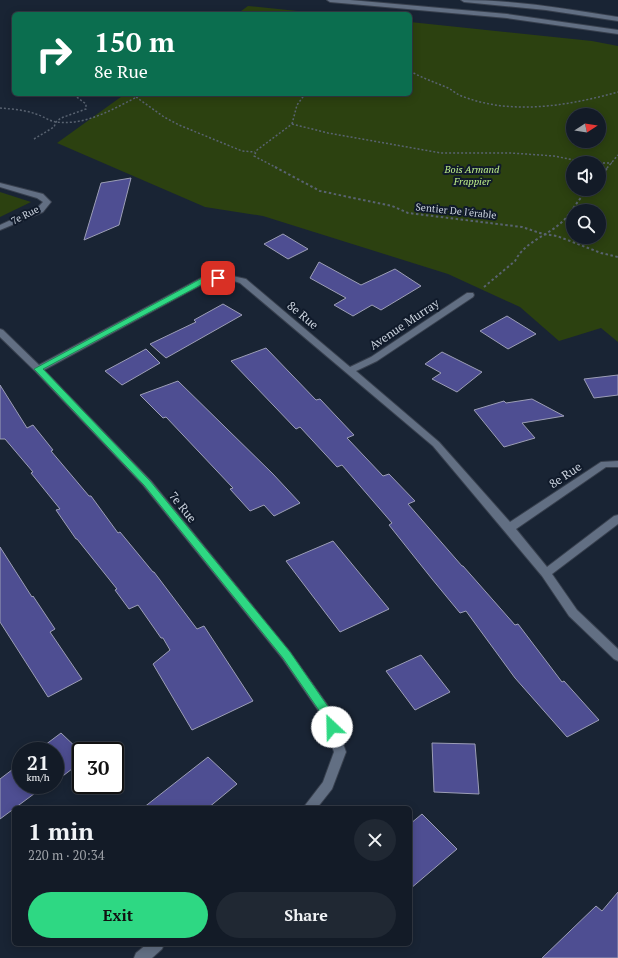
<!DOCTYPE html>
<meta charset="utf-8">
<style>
:root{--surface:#131b27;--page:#202833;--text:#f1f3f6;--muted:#9da1a7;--line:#323944;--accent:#2ed883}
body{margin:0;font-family:"PT Serif",serif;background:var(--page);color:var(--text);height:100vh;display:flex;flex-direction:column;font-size:15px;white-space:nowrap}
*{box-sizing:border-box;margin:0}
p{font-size:13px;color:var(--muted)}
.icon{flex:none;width:22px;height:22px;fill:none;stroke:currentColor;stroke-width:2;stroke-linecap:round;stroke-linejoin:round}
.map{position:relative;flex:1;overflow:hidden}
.panel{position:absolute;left:12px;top:806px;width:400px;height:140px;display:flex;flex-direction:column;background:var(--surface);border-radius:6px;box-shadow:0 2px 10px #0003,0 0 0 1px var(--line)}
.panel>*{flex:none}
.guide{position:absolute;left:12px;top:12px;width:400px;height:84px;border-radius:6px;box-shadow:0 2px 10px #0003,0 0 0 1px var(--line);background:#0b6e4f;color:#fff;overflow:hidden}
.needle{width:26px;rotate:78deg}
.buttons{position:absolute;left:566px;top:108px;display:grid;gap:8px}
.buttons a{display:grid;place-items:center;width:40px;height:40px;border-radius:50%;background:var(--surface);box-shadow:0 2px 10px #0003,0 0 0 1px var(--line);font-size:20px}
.speed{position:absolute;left:12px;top:742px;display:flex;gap:8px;font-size:20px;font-weight:700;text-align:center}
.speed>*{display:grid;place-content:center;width:52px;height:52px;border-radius:50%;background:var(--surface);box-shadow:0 2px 10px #0003,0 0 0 1px var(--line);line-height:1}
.speed small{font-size:10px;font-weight:400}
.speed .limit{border:2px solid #111;border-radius:6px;background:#fff;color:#111}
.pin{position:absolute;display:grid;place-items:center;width:34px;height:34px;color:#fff;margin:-17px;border-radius:8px;box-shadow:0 2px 6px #0006}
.me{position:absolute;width:44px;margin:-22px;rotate:336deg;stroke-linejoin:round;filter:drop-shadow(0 0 3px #0008)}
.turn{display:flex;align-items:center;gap:14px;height:84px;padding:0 16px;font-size:18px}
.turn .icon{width:52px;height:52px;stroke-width:2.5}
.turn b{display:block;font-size:28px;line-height:34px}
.round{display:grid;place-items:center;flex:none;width:42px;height:42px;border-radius:21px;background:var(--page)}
.summary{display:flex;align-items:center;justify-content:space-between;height:68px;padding:0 16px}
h1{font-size:24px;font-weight:700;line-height:30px}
.action{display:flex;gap:8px;margin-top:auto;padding:8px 16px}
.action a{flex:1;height:46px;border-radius:24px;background:var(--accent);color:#111;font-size:16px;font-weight:700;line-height:46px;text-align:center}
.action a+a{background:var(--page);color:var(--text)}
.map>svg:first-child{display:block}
</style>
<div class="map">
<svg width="618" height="958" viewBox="0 0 618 958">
<rect width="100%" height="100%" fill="#192434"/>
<g fill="#2c4110" fill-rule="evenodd">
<path d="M248,6L326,14H237Z"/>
<path d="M410,22L592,41L618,46V342L601,328L559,341L520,307L448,274L263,216L205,207L57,143L125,94H410ZM573,115H599V141H573ZM573,163H599V189H573ZM573,211H599V237H573Z"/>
<path d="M0,192L31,202L0,217Z"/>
</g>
<g fill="#4e4e92" stroke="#9c9eb6">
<path d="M131,178L119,225L84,240L101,183Z"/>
<path d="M283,234L308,249L288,259L264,244Z"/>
<path d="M319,262L361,285L395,269L421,286L381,310L372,305L353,316L334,305L346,298L310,278Z"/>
<path d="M223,304L242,315L166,358L150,344L196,322L194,320Z"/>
<path d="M507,316L536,334L508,349L480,331Z"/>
<path d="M266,348L316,400L320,399L354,435L347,438L383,476L389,474L415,501L408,504L462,566H463L515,625L518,624L562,682L564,681L599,720L567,737L515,678L466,611L460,613L432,579L389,525L392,523L342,465L337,467L300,427L296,429L231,361Z"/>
<path d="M146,349L160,363L122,385L105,371Z"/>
<path d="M442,352L482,372L457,392L432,379L441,373L425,364Z"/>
<path d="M618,375V395L594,398L584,379Z"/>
<path d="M178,381L273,474L300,503L274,516L264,505L250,511L230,489L233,488L166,417L163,418L140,395Z"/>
<path d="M0,385L27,428L33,425L53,450L51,451L89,496H91L118,533L120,532L153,572H154L197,629L204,626L253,701L192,730L153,664L170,650L163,638H161L138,605L129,609L115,590L117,589L77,539H76L56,510L60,509L31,473L33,472L5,439H0Z"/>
<path d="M532,399L564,416L522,423L535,438L504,447L474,410L504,401L506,403Z"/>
<path d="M333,541L389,609L340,632L286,561Z"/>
<path d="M0,547L32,597L33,596L55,629L50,632L82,679L48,697L0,622Z"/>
<path d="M421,655L450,692L415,710L386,671Z"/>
<path d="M61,733L81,752V762L55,782V751H37Z"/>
<path d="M432,743L475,744L479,794L434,792Z"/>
<path d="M208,757L237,784L208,808H143Z"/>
<path d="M21,763V785H46L0,819V779Z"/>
<path d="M422,814L457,849L410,889V824Z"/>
<path d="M618,892V958H542L596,906L602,911Z"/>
</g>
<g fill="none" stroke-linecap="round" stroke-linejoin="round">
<defs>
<g id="minor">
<path d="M327,0H350L507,14L618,30V34L507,18L330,2Z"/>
<path d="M461,0C514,0 566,9 618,17V21L546,10L464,2Z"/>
<path d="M0,183L43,194L51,202L43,212L0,230V225L37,208L43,202L37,198L0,187Z"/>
<path d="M228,275L246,279L350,367L371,357L467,293H473L474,295L473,297L377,361L356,371L439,442L510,522L601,462L618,461V467H606L516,529L547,567L614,516L618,515V524L552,574L577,610L618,649V661L614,659L569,616L542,576L433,446L240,283L228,279L210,280L44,370L151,481L290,652L331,710L346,752L332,789L317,808H303L323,782L334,752L322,716L282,658L143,485L35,371L0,337V329L3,330L39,365L205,276Z"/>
<path d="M147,944H164L162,949L152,958H134L136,953Z"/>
</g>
</defs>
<use href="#minor" stroke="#38404e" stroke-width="2"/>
<g stroke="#596371" stroke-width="1.5" stroke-dasharray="2 2" stroke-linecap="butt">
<path d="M410,71C422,78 434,82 446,87C451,89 455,93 459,95C510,116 567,106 618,92"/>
<path d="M136,97L164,117L179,125L242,151L255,152"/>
<path d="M0,108C12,109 25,110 36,114C43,116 49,121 56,122C88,126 116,107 143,94"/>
<path d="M292,124L328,133L441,153H511L554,156L589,163"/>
<path d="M292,124L297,105L305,94"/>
<path d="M34,139L54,127L56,122L61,118L86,109V104L74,95"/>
<path d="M599,163H612"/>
<path d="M277,168L254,156L257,150L292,124"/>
<path d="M607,168L618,155"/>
</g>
<g stroke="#596371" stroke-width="2" stroke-dasharray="2.5 2.5" stroke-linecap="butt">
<path d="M275,167L320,191L392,206L408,213L522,227L543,234L557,236L601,253L618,257"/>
<path d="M599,178L608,167"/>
<path d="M484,287L515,261C525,241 548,236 563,221C573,211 577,200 589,189"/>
</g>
<use href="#minor" fill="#626f83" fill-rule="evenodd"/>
</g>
<path fill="#2ed883" stroke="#1e8c55" d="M218,275L221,276V279L210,280L43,369L150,481L290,652L331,711L337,727L335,730L332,731L328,730L323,716L283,658L144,485L34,369L206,276Z"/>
<g text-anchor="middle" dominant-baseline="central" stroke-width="4" stroke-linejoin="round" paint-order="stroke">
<g font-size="10" font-style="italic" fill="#c0f18b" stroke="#101a2a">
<text x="472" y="169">Bois Armand<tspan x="472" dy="12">Frappier</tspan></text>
</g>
<g font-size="10" fill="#cbd3de" stroke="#101a2a">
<text transform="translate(456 211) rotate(6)">Sentier De l'érable</text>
<text transform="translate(25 215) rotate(-27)">7e Rue</text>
</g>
<g font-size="12" fill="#cbd3de" stroke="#101a2a">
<text transform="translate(303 315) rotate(40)">8e Rue</text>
<text transform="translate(404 324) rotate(-34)">Avenue Murray</text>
<text transform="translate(565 475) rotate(-34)">8e Rue</text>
<text transform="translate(183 507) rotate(51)">7e Rue</text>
</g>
</g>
</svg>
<div class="buttons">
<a><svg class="needle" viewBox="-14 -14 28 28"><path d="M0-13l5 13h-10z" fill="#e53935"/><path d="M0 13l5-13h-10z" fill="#9da1a7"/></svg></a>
<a><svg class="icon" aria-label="sound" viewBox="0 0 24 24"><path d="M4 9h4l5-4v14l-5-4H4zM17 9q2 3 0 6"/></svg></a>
<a><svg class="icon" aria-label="search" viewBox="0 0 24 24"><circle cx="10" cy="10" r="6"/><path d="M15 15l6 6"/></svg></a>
</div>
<div class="speed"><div>21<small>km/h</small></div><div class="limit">30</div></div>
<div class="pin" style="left:218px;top:278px;background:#d93025"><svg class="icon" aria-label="arrive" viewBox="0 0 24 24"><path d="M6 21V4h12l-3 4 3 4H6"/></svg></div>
<svg class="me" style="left:332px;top:727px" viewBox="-20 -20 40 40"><circle r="19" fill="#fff"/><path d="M0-13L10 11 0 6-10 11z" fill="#2ed883"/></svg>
<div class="guide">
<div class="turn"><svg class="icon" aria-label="right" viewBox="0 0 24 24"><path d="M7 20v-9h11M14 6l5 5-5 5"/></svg><div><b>150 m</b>8e Rue</div></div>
</div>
<section class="panel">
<div class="summary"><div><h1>1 min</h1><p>220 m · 20:34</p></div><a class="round"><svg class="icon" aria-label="close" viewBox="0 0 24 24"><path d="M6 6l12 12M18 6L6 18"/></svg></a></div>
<div class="action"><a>Exit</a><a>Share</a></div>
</section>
</div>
